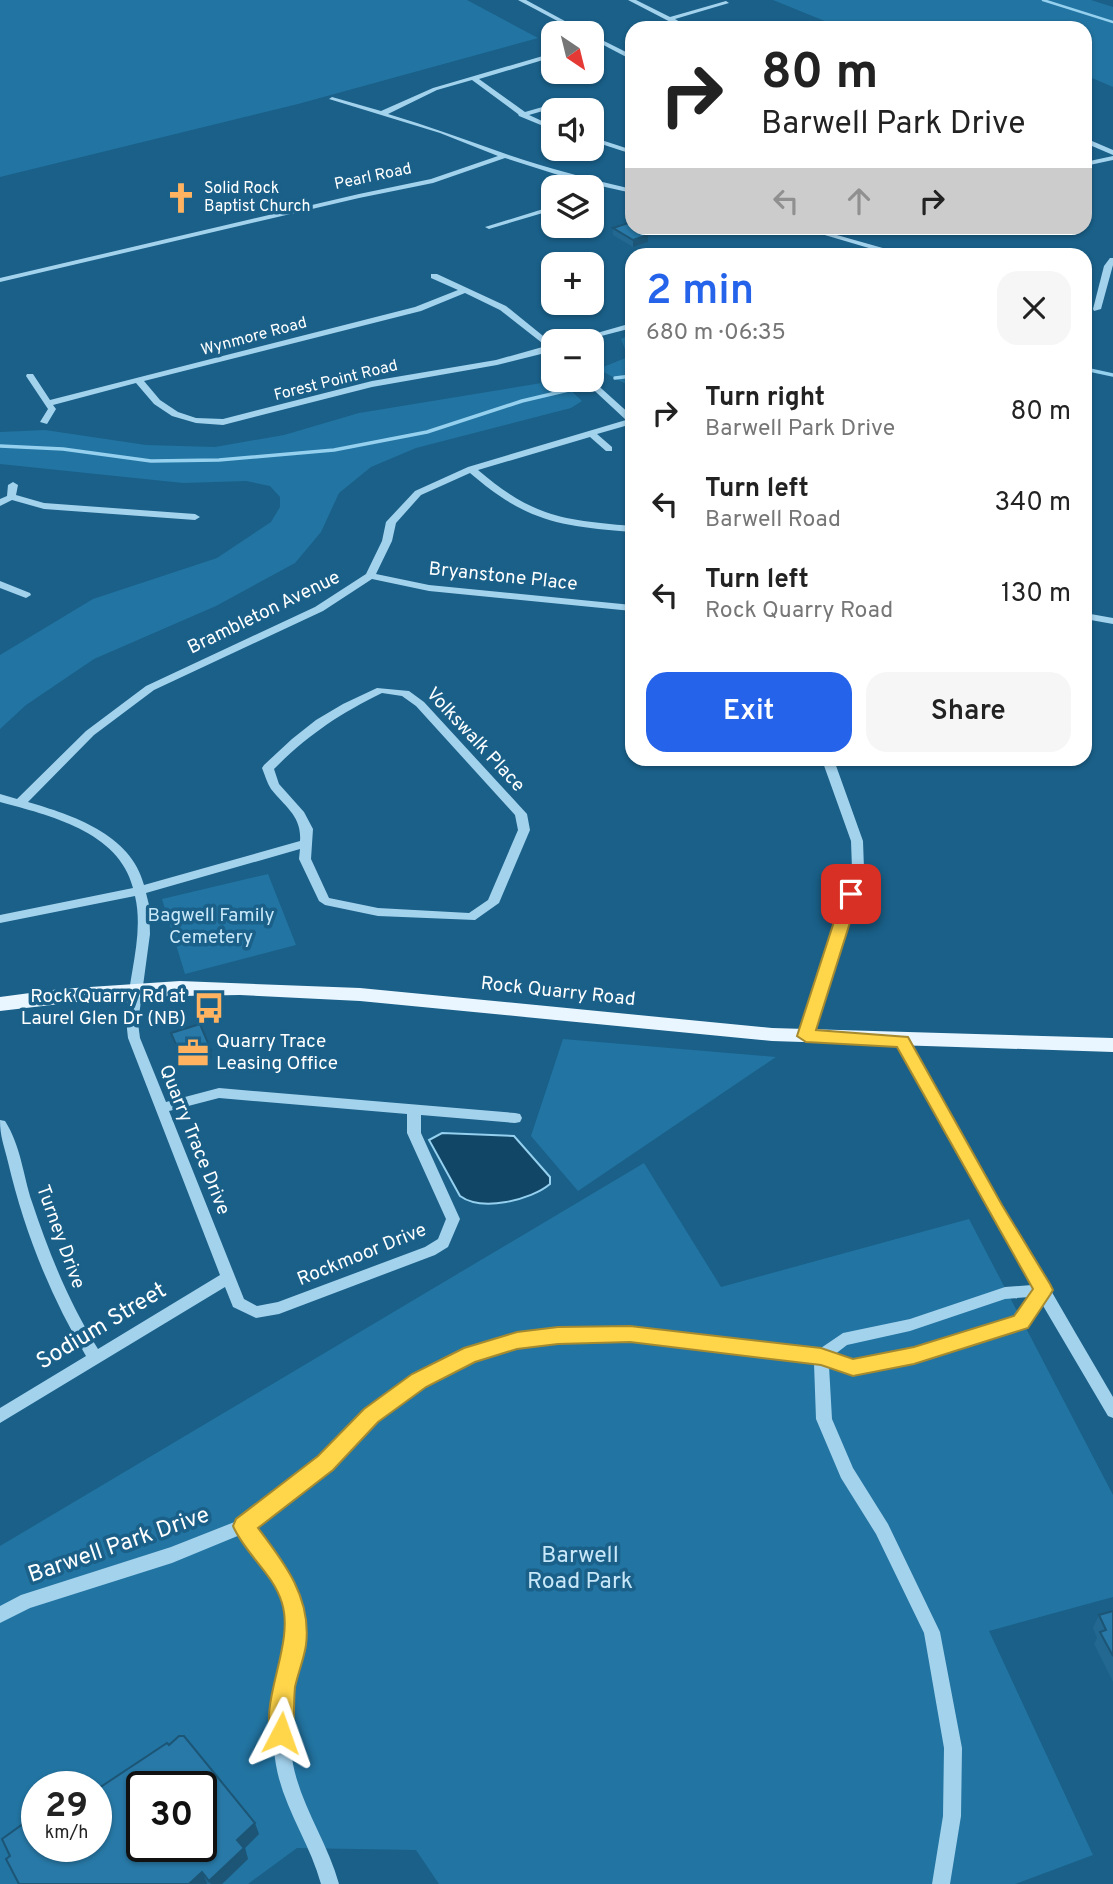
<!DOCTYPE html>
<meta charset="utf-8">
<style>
:root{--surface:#fff;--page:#f6f6f6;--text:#222;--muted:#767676;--accent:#2563eb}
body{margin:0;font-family:Overpass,sans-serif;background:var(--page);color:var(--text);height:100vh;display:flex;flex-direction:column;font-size:26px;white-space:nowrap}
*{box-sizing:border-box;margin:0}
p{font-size:23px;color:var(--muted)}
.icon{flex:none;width:38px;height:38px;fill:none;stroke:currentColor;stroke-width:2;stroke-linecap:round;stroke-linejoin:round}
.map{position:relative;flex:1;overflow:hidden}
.sheet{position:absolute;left:625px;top:248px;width:467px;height:518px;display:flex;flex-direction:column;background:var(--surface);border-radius:21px;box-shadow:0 2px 5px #0004}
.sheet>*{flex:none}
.hud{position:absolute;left:625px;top:21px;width:467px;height:214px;border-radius:21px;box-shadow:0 2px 5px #0004;background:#fff;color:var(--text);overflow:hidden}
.needle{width:46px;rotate:145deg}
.controls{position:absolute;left:541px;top:21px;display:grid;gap:14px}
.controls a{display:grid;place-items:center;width:63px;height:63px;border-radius:14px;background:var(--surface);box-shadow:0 2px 5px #0004;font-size:35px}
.speed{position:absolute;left:21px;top:1771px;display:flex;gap:14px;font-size:35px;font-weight:700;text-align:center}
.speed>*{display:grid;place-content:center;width:91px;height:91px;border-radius:50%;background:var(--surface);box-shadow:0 2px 5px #0004;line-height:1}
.speed small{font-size:18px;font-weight:400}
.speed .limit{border:4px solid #111;border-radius:10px;background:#fff;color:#111}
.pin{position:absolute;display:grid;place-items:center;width:60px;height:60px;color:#fff;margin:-30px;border-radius:14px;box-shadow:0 4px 10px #0006}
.me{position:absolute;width:77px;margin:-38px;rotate:4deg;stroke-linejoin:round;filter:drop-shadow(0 0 5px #0008)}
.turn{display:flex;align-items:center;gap:24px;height:147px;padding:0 21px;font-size:32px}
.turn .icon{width:91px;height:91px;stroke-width:2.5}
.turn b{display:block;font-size:49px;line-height:60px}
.lanes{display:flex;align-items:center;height:66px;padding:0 21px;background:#0003;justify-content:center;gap:35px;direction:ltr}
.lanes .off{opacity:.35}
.round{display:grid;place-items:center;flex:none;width:74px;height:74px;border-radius:21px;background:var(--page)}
.summary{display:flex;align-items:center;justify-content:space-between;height:119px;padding:0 21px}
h1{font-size:42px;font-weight:600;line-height:52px;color:var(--accent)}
.action{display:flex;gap:14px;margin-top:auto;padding:14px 21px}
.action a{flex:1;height:80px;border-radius:21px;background:var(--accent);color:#fff;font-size:28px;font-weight:600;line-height:80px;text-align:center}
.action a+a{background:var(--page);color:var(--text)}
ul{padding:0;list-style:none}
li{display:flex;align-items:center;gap:21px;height:91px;padding:0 21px}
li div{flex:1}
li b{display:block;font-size:26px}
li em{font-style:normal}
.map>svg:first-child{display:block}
</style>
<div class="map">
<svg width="1113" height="1884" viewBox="0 0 1113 1884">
<rect width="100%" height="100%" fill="#1a6089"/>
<g fill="#2274a2" fill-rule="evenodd">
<path d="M0,0H467L538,38L298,104L0,177Z"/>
<path d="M773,0H1091L1113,7V87L1085,75V28L837,26Z"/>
<path d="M632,334V383L626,384L598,369L628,357L621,339Z"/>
<path d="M560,380L582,401L571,408L416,448L371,467L339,493L321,532L295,563L216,606L94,659L26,705L0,729V655L93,599L217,558L271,522L280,507V497L270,486L246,481L183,483L0,464V432L45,430L146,445L215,447L284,435L359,413Z"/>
<path d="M268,874L296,945L185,974L162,899Z"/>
<path d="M563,1039L776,1057L578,1191L531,1136Z"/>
<path d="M644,1163L721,1287L969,1219L1113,1495V1597L989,1631L1093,1855L1015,1884H439L416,1850L297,1848L248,1884H0V1546ZM37,1787H96V1846H37ZM142,1787H201V1846H142Z"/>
</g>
<path fill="#114667" stroke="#95d0ef" stroke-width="2" d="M442,1133L514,1136L550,1177V1184C531,1200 482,1212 460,1196L429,1140Z"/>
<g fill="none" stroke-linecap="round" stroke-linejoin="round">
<path stroke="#95d0ef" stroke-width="2.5" d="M1043,0L1113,22"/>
<g stroke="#95d0ef" stroke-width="3.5">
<path d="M1085,369L1113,375"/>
<path d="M615,378L632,376"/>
<path d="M0,446L63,449L151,461L219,460L334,450L427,432L522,401L577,388"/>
</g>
<g fill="#a3d2ed" fill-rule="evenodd">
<path d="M518,0H526L587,33H580Z"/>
<path d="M628,0H636L670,17L726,1L729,3L675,19L690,28H682Z"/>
<path d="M592,35L632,55V60L592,39Z"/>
<path d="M553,53V57L479,79L525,112L560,102L582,101V103L560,106L529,115L553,126V130L519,116L518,114L472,80L437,90L388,114C428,126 466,140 506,154C547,168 589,179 632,189V193L574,180L505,158L433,183L359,198L0,282V278L359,194L431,179L498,156L440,133L329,99L332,97L381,111L433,88Z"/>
<path d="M592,137L632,150V154L592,141Z"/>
<path d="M1085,138L1113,150V155L1085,143Z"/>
<path d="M1113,156V160L1085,166V162Z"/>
<path d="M553,206V210L489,229L485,227Z"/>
<path d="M801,228H812L911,256H896Z"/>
<path d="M1110,258H1113V265L1101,309L1094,311L1093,309L1104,266Z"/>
<path d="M431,274H437L506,306L553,344V351L497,365L372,387L223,425L196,423L172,416L154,404L136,383L53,405L56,409L47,424L40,422L48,409L26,376L27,374H33L50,400L415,307L458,290L431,278ZM465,293L500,310L546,346L496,360L372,381L223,419L196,418L178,412L160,400L144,381L421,311Z"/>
<path d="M632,323V328L582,341H569Z"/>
<path d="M583,380H592L632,416V424L597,434L612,447V451H606L590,437L478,470C533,517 562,520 632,526V532C559,526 527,522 470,473L421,495L396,523L392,541L376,574L429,585L632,605V611L429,591L372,579L323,611L154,690L94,735L28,802C72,815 131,834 144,885L300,841C302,816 285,807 271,789C267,783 265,775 262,768L264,765L292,739L316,720L343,704L377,688L409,691L424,702L527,814L530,830L499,903L475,920L378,916L325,905L319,901L299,859L300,849L146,893L149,905L150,934L138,1023L140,1038L166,1102L219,1088L515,1113L520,1114L522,1118L520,1122L515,1123L421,1115V1133L460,1219L448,1247L435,1255L279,1314L256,1318L233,1307L225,1287L0,1423V1408L86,1356C50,1296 24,1230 8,1162C4,1145 0,1137 0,1120L5,1121C21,1146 23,1175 32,1202C49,1253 69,1303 98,1349L220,1275L128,1038C121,991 146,943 135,896L0,923V915L133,888C119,831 48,815 0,802V794L17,799L86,731L146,686L315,607L366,574L382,541L386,522L415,491L468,467L626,420ZM382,693L402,696L416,706L515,815L518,830L488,900L469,913L378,908L329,898L311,859L313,829L304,812L279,784L274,769C308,735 339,714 382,693ZM219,1098L407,1114V1133L446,1219L438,1239L425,1247L278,1302L257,1306L244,1299L169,1111Z"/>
<path d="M13,482L18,485L16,495L44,503L195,514L200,517L195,520L44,509L12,500L0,506V499L7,496L8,485Z"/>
<path d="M0,581L30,593L31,595L26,598L0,588Z"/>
<path d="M1085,613L1113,618V624L1085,619Z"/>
<path d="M822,760H834L863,841L864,869L812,1036L811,1039H801L800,1036L852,869L851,841Z"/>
<path d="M903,1036L908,1038C975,1159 1043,1278 1113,1397V1418L1108,1416L1042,1304L1026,1326L914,1362L853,1375L829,1366L832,1419L853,1468L888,1524L940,1632L962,1748L961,1816L950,1884H932L943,1816L944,1748L924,1633L876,1534L841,1478L816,1419L814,1363C685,1347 544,1313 425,1385C408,1395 388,1409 374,1423C359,1438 346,1455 330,1469C306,1490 279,1508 254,1527C275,1553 299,1581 303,1615C306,1637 299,1658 295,1679C290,1707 288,1736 293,1764C301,1806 328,1843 339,1884H321C310,1843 283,1807 276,1765C271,1737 272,1708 278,1680C282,1658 290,1635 286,1612C281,1582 258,1558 240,1535L172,1563L30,1608L0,1623V1606L21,1595L171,1547L237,1521L319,1458L366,1410L414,1375L470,1348L517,1335L558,1329L630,1328L818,1350L843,1333L910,1319L1005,1287L1032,1285L991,1215L897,1041L898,1038ZM1030,1297L1016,1317L914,1348L853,1361L834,1355L847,1345L910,1331L1005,1299Z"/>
</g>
<path fill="#e9f6ff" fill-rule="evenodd" d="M180,981L360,988L772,1028L1113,1038V1052L772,1041L360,1001L240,995L120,997L0,1011V997L60,989Z"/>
</g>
<g fill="#226890">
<path d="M613,228L648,242L633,247L613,235Z"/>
<path d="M171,1033L211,1050L212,1058L184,1067L173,1041Z"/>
<path d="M1113,1611V1682L1094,1644L1097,1638L1093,1628L1099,1615Z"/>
<path d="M169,1745L259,1834L245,1848L248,1859L222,1884H207L37,1846Z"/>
</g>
<g fill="#1c5575">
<path d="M648,235V242L633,247V240Z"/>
<path d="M211,1050L212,1058L184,1067L182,1059Z"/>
<path d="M255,1823L259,1834L245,1848L248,1859L222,1884H211L209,1881L237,1840Z"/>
<path d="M202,1872L207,1883L206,1884H189Z"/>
</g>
<g fill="#2879a7" stroke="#1c5575" stroke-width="2" fill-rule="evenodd">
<path d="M628,223L632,225V228H635L648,235L633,240L613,228Z"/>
<path d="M200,1024L211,1050L182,1059L171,1033Z"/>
<path d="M1113,1611V1656L1100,1632L1106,1630L1099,1615Z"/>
<path d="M179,1736H184L255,1823L237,1840L244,1848L209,1881L202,1872L189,1884H19L6,1859L10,1856L2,1839L27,1821L24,1817L37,1808V1846H96V1790L167,1743L169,1745ZM142,1787H201V1846H142Z"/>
<path d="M64,1780L69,1787H54Z"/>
</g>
<path fill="#ffd54a" stroke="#a68a30" stroke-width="2" d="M851,889L859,894L816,1030L908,1037L1002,1205L1050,1284L1053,1290L1050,1295L1028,1328L914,1364L853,1376L821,1365L630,1342L558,1344L517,1349L475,1362L426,1387L378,1422L333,1470L258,1528C284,1562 312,1598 306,1645C304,1659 298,1673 295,1687C293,1705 296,1724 289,1741L281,1744L273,1741C257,1703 295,1646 282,1603C273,1573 245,1554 233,1526L236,1519L318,1456L364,1409L412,1374L464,1348L517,1332L558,1327L630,1326L821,1348L853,1359L914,1347L1014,1316L1033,1289L897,1047L806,1042L797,1036L843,894Z"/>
<defs>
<symbol id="church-bare" viewBox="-9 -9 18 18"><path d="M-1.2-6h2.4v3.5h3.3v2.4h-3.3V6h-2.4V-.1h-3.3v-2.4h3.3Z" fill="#ffb25f" stroke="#1a6089" stroke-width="2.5" paint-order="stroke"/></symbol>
<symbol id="bus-bare" viewBox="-9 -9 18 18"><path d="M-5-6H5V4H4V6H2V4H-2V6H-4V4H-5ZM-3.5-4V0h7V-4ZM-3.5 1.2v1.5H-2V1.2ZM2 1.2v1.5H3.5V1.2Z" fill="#ffb25f" stroke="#1a6089" stroke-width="2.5" paint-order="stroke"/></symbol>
<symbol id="office-bare" viewBox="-9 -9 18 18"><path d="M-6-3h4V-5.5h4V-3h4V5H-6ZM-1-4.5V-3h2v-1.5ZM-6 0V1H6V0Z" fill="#ffb25f" stroke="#1a6089" stroke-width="2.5" paint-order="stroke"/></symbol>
</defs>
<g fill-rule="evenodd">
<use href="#church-bare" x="159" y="176" width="44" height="44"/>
<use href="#bus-bare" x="187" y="986" width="44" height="44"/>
<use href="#office-bare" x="171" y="1031" width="44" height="44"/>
</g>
<g text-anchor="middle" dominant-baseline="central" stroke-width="7" stroke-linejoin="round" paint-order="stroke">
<g font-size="16" fill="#fff" stroke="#1a6089">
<text transform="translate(373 177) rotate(-12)">Pearl Road</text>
<text transform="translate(254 337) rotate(-15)">Wynmore Road</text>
<text transform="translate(336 381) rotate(-14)">Forest Point Road</text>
</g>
<g font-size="16" fill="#fff" stroke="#1a6089" text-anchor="start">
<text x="204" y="189">Solid Rock<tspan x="204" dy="18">Baptist Church</tspan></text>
</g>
<g font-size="19" fill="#fff" stroke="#1a6089">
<text transform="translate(503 577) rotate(6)">Bryanstone Place</text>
<text transform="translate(264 613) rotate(-26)">Brambleton Avenue</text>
<text transform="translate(475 740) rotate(47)">Volkswalk Place</text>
<text transform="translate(558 992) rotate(6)">Rock Quarry Road</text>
<text transform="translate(194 1140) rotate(68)">Quarry Trace Drive</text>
<text transform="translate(60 1237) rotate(70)">Turney Drive</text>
<text transform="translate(362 1255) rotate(-22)">Rockmoor Drive</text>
</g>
<g font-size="19" fill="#c8e8f9" stroke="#1a6089">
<text x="211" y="916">Bagwell Family<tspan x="211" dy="22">Cemetery</tspan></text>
</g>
<g font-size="19" fill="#fff" stroke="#1a6089" text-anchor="end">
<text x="186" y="997">Rock Quarry Rd at<tspan x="186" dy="22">Laurel Glen Dr (NB)</tspan></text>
<text x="216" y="1042" text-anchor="start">Quarry Trace<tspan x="216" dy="22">Leasing Office</tspan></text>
</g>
<g font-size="23" fill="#fff" stroke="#1a6089">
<text transform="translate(102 1327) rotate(-31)">Sodium Street</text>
<text transform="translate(119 1546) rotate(-19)">Barwell Park Drive</text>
</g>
<g font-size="23" fill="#c8e8f9" stroke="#1a6089">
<text x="580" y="1556">Barwell<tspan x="580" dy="26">Road Park</tspan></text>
</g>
</g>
</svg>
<div class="controls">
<a><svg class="needle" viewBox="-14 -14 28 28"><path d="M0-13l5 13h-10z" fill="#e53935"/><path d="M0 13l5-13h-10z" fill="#767676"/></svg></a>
<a><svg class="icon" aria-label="sound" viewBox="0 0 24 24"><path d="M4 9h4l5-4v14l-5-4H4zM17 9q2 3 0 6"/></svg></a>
<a><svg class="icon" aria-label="layers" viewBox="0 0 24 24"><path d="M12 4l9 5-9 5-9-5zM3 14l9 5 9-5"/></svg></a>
<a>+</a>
<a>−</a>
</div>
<div class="speed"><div>29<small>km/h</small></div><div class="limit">30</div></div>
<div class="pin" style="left:851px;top:894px;background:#d93025"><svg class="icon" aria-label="arrive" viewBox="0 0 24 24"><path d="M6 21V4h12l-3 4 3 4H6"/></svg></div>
<svg class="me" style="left:281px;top:1733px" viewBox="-20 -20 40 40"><path d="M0-17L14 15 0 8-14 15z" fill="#ffd54a" stroke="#fff" stroke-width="4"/></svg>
<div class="hud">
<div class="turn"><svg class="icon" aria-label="right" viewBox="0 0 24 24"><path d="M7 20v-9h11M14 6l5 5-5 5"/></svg><div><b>80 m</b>Barwell Park Drive</div></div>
<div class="lanes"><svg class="icon off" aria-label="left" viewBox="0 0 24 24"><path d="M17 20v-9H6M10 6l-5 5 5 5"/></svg><svg class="icon off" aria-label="ahead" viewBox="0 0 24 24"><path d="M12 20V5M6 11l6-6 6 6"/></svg><svg class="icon" aria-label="right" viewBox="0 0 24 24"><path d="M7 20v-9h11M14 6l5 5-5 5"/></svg></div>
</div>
<section class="sheet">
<div class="summary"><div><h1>2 min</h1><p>680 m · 06:35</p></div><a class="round"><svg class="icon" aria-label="close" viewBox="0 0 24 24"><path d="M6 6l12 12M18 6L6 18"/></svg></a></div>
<ul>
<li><svg class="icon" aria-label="right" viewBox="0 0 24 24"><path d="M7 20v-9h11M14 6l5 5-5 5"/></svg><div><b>Turn right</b><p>Barwell Park Drive</p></div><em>80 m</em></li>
<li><svg class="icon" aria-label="left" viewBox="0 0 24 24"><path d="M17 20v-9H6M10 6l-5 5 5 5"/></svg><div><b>Turn left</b><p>Barwell Road</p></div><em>340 m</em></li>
<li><svg class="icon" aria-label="left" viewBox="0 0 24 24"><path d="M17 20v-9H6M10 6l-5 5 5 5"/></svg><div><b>Turn left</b><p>Rock Quarry Road</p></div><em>130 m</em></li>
</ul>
<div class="action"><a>Exit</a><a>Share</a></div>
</section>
</div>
